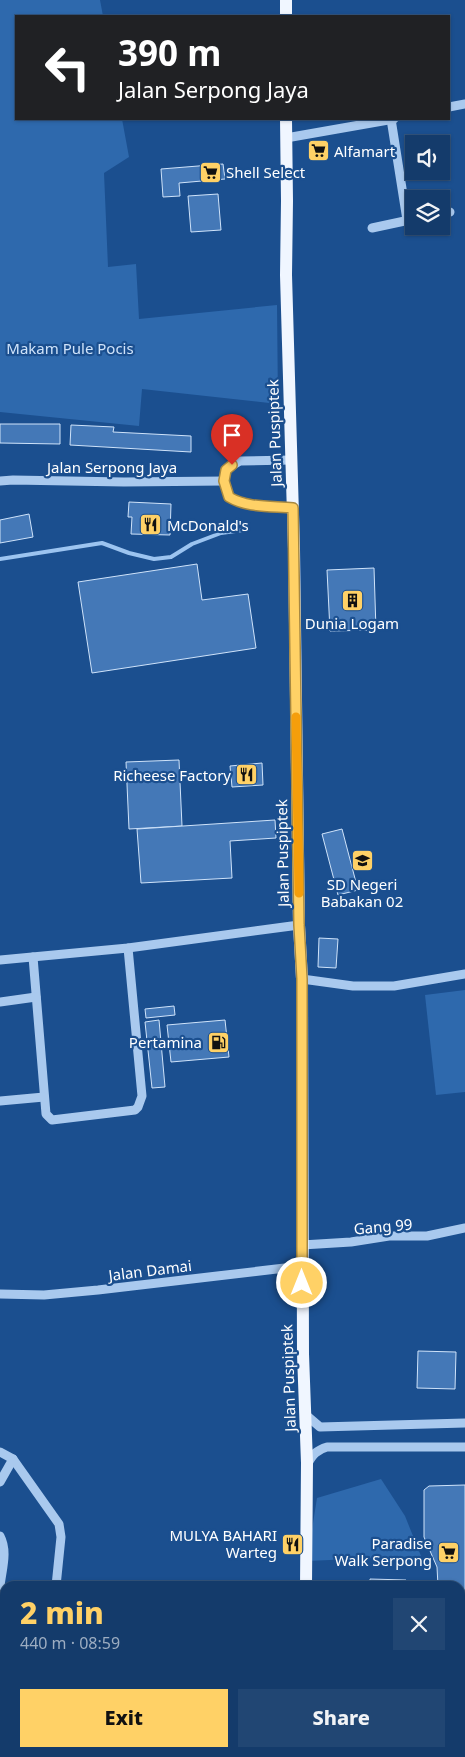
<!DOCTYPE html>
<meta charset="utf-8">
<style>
:root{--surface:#143b6b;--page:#214673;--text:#f1f3f6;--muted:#9dadc1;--line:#33557e;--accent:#ffd166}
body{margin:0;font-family:"Noto Sans",sans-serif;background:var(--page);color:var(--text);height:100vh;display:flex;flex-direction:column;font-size:19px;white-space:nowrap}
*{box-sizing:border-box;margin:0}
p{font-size:16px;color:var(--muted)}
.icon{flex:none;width:28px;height:28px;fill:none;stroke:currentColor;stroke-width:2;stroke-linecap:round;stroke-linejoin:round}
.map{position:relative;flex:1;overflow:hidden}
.sheet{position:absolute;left:0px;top:1581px;width:465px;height:176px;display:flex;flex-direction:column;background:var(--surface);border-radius:15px 15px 0 0;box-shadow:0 1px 4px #0004,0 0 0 1px var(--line)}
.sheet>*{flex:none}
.hud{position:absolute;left:15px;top:15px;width:435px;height:105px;border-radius:0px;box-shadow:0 1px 4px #0004,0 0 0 1px var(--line);background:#202124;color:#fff;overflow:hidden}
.buttons{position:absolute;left:405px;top:135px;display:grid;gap:10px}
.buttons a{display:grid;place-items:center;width:45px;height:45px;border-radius:0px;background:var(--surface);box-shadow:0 1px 4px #0004,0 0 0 1px var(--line);font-size:25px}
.pin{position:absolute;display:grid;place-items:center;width:42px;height:42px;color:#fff;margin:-51px -21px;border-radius:50% 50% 50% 0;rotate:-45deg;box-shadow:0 0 5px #0007}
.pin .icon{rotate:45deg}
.me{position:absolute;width:55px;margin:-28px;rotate:0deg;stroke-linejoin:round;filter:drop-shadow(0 0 4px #0008)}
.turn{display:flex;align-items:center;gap:18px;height:105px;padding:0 20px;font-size:22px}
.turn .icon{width:65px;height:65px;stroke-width:2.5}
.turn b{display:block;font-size:35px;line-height:42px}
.round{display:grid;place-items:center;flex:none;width:52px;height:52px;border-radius:0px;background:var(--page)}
.overview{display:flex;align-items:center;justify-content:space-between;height:85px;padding:0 20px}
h1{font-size:30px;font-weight:800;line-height:38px;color:var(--accent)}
.cta{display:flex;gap:10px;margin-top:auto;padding:10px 20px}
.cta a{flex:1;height:58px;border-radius:0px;background:var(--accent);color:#111;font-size:20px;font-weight:800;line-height:58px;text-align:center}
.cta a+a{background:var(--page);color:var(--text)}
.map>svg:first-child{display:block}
</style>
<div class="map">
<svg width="465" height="1757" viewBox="0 0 465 1757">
<rect width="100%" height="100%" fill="#1b4f8f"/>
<g fill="#2e69ad">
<path d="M0,0H100L103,16H16V119H122L129,157L104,173L108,267L136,264L139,319L277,305L278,404L142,389L139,426L0,412Z"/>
<path d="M465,990V1092L436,1095L425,995Z"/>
<path d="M381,1479L405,1516L421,1556L307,1561L317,1498Z"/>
</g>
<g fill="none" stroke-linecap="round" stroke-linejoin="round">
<path stroke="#9cc4f0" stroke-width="4" d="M0,559L102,543L129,553L154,559L171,557L192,544L221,533L243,530"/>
</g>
<g fill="#4478b7" stroke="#cfe3fa">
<path d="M223,164L225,179L179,183L180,196L163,197L161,169Z"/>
<path d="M218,194L221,230L191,232L188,196Z"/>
<path d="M0,424H60V444L0,443Z"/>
<path d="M71,425L114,427L113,432L191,436V452L70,445Z"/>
<path d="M129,502L171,504L170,535L131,534L132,517H128Z"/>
<path d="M29,514L33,537L0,543V520Z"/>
<path d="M197,564L202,600L248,594L256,648L92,673L78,582Z"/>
<path d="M374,568L376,630L330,631L327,570Z"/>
<path d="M179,760L182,826L129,829L126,762Z"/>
<path d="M262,763L263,785L232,787L230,766Z"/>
<path d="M275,820L276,838L230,841L232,878L141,883L137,829Z"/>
<path d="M342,829L358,890L338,895L322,834Z"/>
<path d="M319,938L338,939L336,968L318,967Z"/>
<path d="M174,1006L175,1015L146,1018L145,1009Z"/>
<path d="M159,1020L165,1087L152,1088L145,1022Z"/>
<path d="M225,1020L229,1057L171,1062L167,1025Z"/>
<path d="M418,1351L456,1352L455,1389L417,1388Z"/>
<path d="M465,1485V1631H460V1586H438L437,1567L424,1537V1490L429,1486Z"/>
<path d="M370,1579L406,1580V1586H370Z"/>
<path d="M465,1665V1742H460V1666Z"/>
<path d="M389,1752H425L426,1757H389Z"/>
</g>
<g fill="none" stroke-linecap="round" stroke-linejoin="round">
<g stroke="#a9c9ee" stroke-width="9">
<path d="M449,107L465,104"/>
<path d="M391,119L407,220"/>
<path d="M286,138L394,119"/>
<path d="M441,214L450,212"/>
<path d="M372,228L414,219"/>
<path d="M291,460L240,461L225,470L224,481L229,497C247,508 272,506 293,508"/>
<path d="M0,481L13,480L124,482L224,481"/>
<path d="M33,957L46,1114L52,1120L135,1110L138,1107L142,1096L128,948"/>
<path d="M0,960L128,948L299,925"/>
<path d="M302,979L353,986H394L465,974"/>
<path d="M0,1002L36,997"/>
<path d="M0,1101L44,1097"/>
<path d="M302,1245L351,1242L389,1236H427L465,1228"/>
<path d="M0,1294L44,1295L98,1290L302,1266"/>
<path d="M306,1415L320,1427L465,1423"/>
<path d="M0,1452L13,1459L59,1524L61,1537L56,1586"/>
<path d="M308,1463C313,1454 317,1450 327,1447H465"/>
<path d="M0,1482L13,1459"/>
<path d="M0,1536C8,1551 2,1569 0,1586"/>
<path d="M0,1652H5"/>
</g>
<g stroke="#f0f6ff" stroke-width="12">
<path d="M286,16V0"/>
<path d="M286,119L287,201L286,275L294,549L299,925L302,979L303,1354L307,1463L306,1586"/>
<path d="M305,1752V1757"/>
</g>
</g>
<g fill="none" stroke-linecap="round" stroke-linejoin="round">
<defs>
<path id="route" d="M232,465L226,470L224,481L229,497C247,508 272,506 293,508L299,925L302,979V1283"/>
</defs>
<use href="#route" stroke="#a68842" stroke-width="12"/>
<use href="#route" stroke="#ffd166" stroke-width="9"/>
<path stroke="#f59e0b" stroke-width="9" d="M296,717L299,893"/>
</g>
<defs>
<symbol id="supermarket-square" viewBox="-11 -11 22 22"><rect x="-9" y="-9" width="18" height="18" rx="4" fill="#ffd166" stroke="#1b4f8f"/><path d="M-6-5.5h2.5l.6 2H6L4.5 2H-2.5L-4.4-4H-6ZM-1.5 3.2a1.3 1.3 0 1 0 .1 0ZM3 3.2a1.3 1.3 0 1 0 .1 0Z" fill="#111"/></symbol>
<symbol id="restaurant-square" viewBox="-11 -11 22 22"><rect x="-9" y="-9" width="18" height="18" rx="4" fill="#ffd166" stroke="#1b4f8f"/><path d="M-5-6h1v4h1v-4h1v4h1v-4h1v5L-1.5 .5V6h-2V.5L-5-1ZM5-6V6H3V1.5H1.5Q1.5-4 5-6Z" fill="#111"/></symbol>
<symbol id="building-square" viewBox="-11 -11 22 22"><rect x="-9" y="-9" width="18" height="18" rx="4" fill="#ffd166" stroke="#1b4f8f"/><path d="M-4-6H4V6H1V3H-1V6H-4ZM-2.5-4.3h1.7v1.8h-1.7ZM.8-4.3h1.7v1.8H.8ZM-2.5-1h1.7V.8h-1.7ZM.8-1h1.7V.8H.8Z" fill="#111"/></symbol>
<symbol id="school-square" viewBox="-11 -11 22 22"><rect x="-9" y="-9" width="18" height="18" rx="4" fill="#ffd166" stroke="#1b4f8f"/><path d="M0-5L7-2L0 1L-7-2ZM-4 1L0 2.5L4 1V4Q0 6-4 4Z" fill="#111"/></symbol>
<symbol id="fuel-square" viewBox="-11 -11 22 22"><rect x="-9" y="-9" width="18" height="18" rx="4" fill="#ffd166" stroke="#1b4f8f"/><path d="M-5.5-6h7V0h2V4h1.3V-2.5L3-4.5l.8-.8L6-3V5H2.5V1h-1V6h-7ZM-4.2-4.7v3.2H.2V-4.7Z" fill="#111"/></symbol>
</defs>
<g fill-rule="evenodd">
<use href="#supermarket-square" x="306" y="138" width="25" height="25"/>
<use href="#supermarket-square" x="198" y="160" width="25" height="25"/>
<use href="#restaurant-square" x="138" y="512" width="25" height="25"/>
<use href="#building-square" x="340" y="588" width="25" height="25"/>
<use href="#restaurant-square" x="234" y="762" width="25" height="25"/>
<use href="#school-square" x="350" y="848" width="25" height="25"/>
<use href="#fuel-square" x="206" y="1030" width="25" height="25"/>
<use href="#restaurant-square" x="280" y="1532" width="25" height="25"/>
<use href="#supermarket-square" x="436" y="1540" width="25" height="25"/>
</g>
<g text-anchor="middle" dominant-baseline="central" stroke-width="4.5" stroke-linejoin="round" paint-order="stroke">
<g font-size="15" fill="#fff" stroke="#1b4f8f" text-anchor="end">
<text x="334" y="151" text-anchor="start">Alfamart</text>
<text x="226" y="172" text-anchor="start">Shell Select</text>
<text x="167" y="525" text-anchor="start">McDonald's</text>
<text x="352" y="623" text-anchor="middle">Dunia Logam</text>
<text x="231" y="775">Richeese Factory</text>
<text x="362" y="884" text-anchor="middle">SD Negeri<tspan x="362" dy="17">Babakan 02</tspan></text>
<text x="202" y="1042">Pertamina</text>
<text x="277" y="1535">MULYA BAHARI<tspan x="277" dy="17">Warteg</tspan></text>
<text x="432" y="1543">Paradise<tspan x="432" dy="17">Walk Serpong</tspan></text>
</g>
<g font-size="15" fill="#cfe3fa" stroke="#1b4f8f">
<text x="70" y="348">Makam Pule Pocis</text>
</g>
<g font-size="15" fill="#fff" stroke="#1b4f8f">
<text transform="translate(274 433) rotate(-92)">Jalan Puspiptek</text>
<text x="112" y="467">Jalan Serpong Jaya</text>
<text transform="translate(282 853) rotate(-91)">Jalan Puspiptek</text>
<text transform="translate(383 1226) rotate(-5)">Gang 99</text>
<text transform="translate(150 1270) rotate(-7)">Jalan Damai</text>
<text transform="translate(288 1378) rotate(-92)">Jalan Puspiptek</text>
</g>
</g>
</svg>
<div class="buttons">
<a><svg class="icon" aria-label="sound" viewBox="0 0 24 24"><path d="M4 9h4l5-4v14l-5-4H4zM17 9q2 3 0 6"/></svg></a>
<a><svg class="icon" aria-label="layers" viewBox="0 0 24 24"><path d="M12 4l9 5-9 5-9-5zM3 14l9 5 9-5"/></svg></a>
</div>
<div class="pin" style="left:232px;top:465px;background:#d93025"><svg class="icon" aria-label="arrive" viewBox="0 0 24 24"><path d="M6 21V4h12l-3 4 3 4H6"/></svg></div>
<svg class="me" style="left:302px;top:1283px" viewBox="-20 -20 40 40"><circle r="17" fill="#ffd166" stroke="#fff" stroke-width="3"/><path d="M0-11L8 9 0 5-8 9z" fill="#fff"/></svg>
<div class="hud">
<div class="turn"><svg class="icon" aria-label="left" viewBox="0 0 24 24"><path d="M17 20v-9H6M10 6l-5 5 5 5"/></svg><div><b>390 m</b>Jalan Serpong Jaya</div></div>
</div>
<section class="sheet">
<div class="overview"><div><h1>2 min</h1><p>440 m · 08:59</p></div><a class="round"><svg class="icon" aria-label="close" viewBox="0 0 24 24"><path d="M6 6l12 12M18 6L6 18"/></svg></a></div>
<div class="cta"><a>Exit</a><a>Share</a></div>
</section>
</div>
